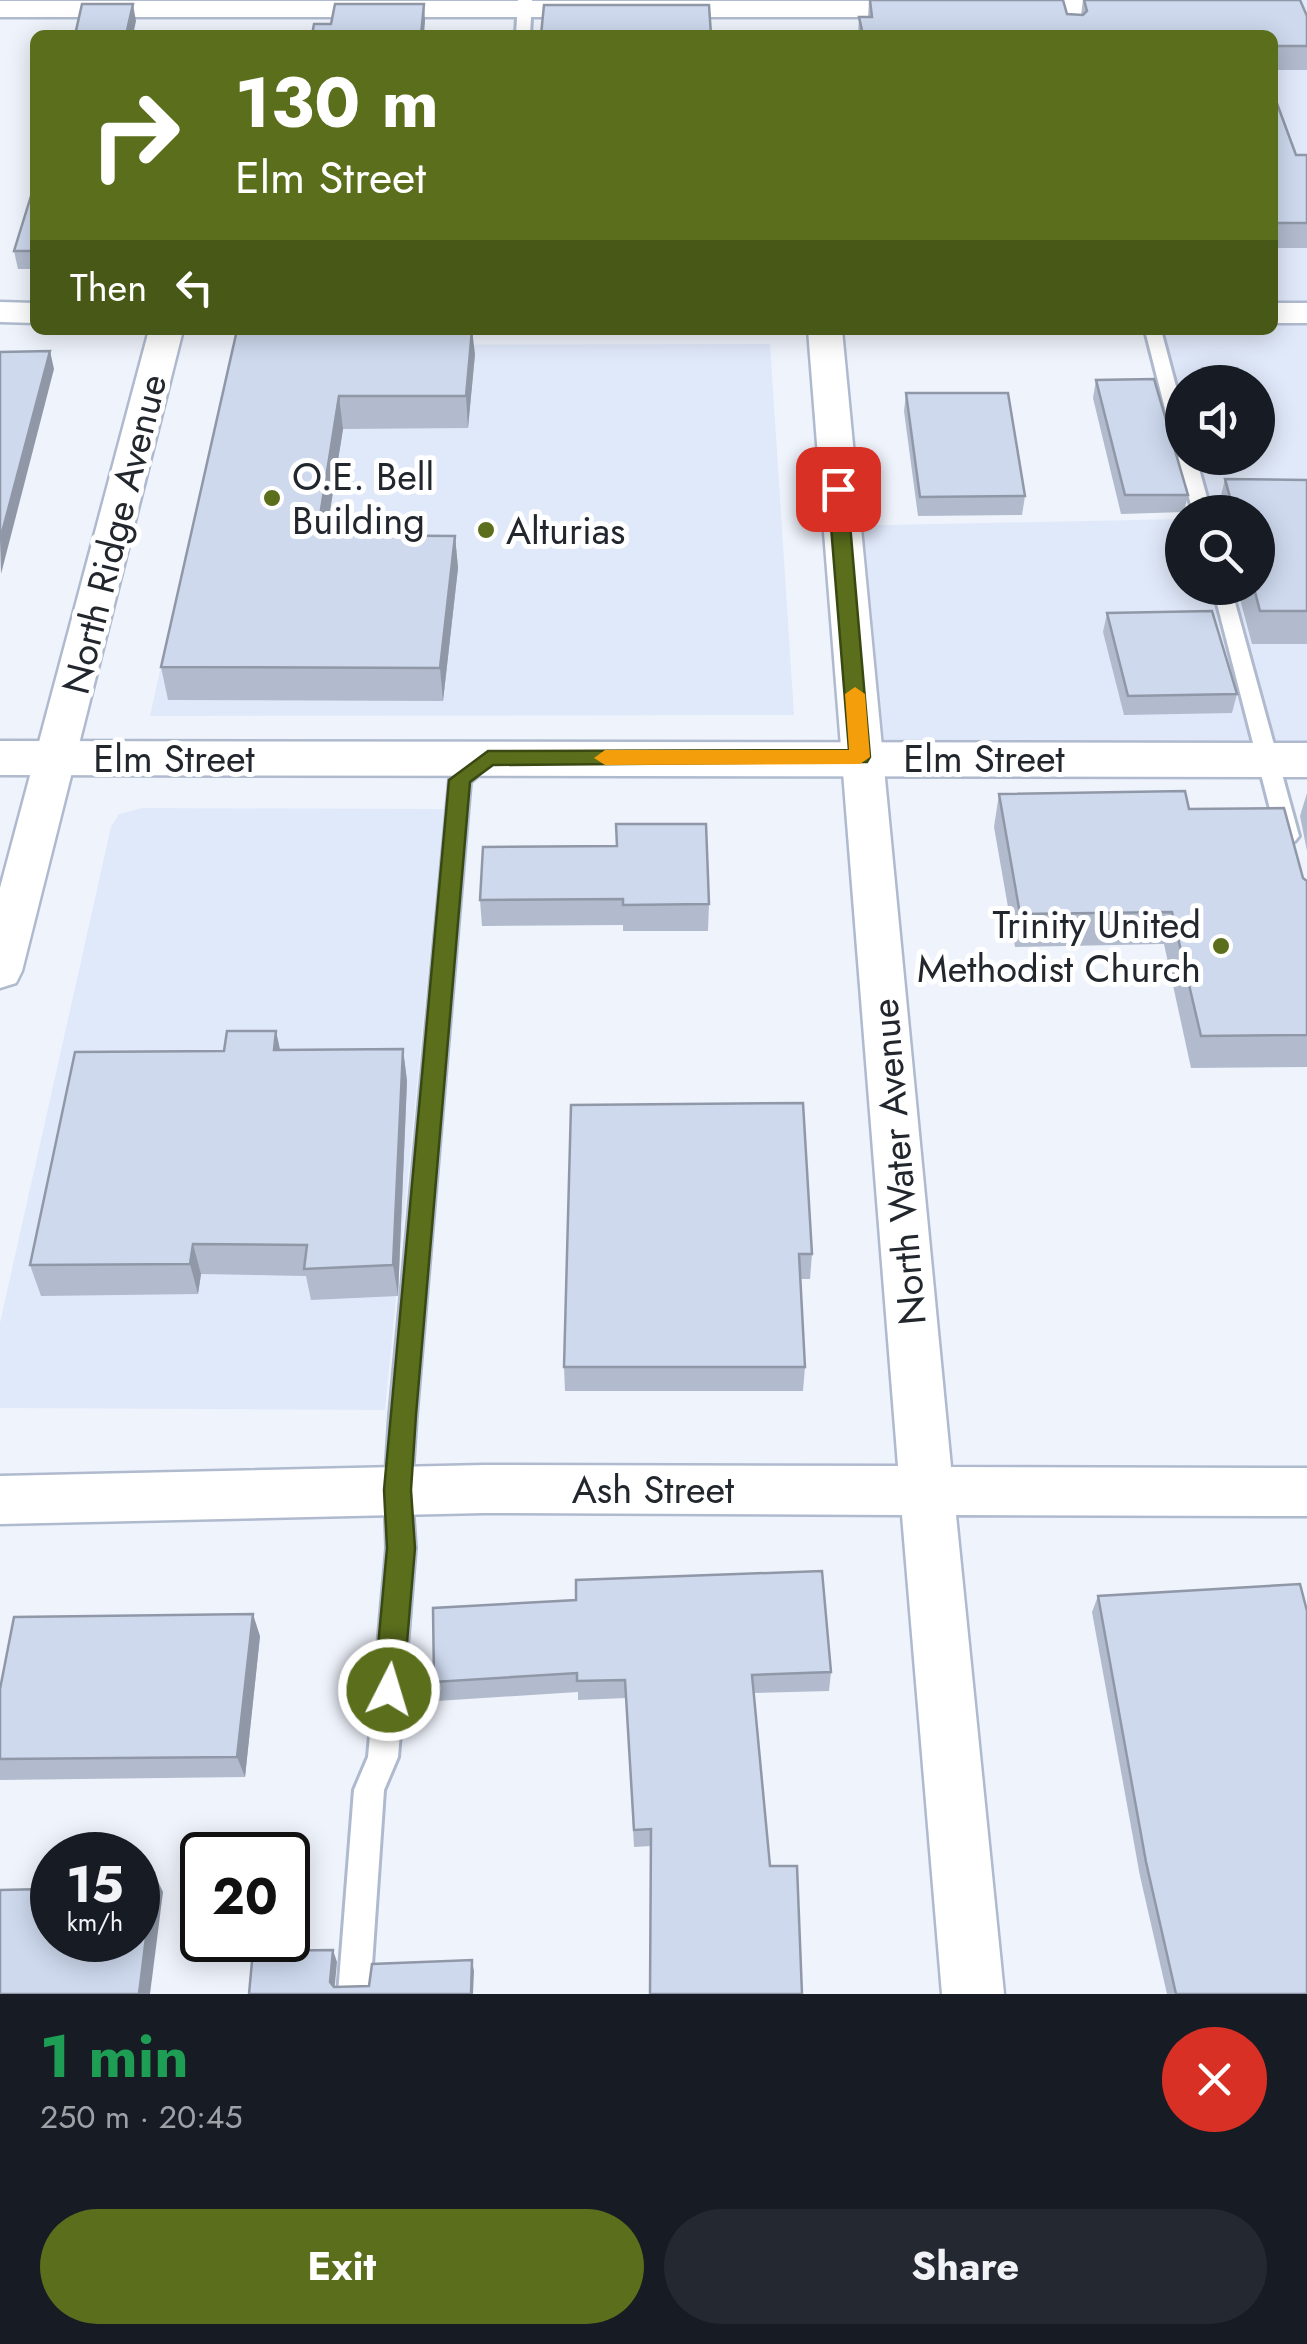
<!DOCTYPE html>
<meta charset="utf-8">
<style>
:root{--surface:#171b24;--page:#242831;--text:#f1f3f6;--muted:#9ea1a6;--accent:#5a6e1c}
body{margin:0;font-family:Jost,sans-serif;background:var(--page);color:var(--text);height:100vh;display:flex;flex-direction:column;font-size:38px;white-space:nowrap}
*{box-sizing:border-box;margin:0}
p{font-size:32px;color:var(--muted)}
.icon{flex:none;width:55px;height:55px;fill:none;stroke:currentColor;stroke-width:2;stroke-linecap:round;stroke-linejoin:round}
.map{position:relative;height:1994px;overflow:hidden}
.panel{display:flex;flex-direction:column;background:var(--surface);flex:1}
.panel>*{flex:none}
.guide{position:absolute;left:30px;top:30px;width:1248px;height:305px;border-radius:15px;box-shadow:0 5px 25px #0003;background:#5a6e1c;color:#fff;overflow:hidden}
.fabs{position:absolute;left:1165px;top:365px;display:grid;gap:20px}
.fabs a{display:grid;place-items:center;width:110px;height:110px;border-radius:50%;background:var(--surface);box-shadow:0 5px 25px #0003;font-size:50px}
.speed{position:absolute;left:30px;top:1832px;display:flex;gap:20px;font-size:50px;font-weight:700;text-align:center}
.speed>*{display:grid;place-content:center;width:130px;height:130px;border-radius:50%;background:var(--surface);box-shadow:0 5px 25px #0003;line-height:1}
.speed small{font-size:25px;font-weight:400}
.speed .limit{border:5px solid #111;border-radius:15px;background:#fff;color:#111}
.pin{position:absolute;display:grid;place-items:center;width:85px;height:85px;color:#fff;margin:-42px;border-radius:20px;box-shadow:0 5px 15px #0006}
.me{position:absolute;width:110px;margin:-55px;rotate:5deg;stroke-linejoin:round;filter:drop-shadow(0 0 8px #0008)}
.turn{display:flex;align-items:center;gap:35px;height:210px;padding:0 40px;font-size:45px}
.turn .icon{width:130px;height:130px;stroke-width:2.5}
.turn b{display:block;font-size:70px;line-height:85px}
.then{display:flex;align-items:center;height:95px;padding:0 40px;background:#0003;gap:20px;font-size:38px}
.round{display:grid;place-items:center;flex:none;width:105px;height:105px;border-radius:52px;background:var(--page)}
.headline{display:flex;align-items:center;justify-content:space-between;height:170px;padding:0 40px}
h1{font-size:60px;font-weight:700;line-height:75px;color:#1e9e55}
.action{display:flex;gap:20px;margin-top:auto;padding:20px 40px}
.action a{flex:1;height:115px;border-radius:60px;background:var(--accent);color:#fff;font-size:40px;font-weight:700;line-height:115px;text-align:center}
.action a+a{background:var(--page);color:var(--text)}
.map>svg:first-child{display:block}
</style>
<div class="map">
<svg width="1307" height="1994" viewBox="0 0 1307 1994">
<rect width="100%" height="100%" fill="#eff3fc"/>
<g fill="#e0e9fa">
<path d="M1064,0H1307V760L860,757L841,526L1182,519V588H1258V512H1202L1187,458H1258V382H1182V440L1153,330H1272V35Z"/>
<path d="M770,344L794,715L150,716L232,345Z"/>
<path d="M142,808L444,809L385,1410L0,1408V1323L111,827L119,814Z"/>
</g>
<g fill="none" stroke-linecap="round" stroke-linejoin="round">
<defs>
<g id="lane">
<path d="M518,0H532L530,35H516Z"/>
<path d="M1145,330H1161L1182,409V445L1173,440Z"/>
<path d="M1182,454V458H1196L1211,512H1193L1178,458Z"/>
<path d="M1213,588H1231L1299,836L1295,841L1288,843L1277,836Z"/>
<path d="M488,751L498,758L470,782L416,1415L411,1490L415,1548L398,1757L384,1790L370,1994H338L354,1790L368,1757L387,1548L385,1490L390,1415L450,779Z"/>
</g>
<g id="street">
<path d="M1001,0H1144L1157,8L1143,16L992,14L988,8Z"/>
<path d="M0,1H928L942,9L928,17H0Z"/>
<path d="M0,302L35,303V323L0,322Z"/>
<rect x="1272" y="303" width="35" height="20"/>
<path d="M149,330H183L22,971L16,983L0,988V888Z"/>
<path d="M808,330H842L951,1467L1307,1468V1516L956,1515L1004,1994H942L902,1515L484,1513L0,1524V1476L484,1465L898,1466Z"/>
</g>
<path id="secondary" d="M0,741L1307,743V777L0,775Z"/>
</defs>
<use href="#lane" stroke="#afbace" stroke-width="6"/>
<use href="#street" stroke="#afbace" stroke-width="5"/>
<use href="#secondary" stroke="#afbace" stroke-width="5"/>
<use href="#lane" fill="#fff" fill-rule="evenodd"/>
<use href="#street" fill="#fff" fill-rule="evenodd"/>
<use href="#secondary" fill="#fff" fill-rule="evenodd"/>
</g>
<g fill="#b1bbcd">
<path d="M869,0L1081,15L1083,0H1300L1307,16V70H1272V35H858L859,17H868Z"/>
<path d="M1272,90L1296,155H1307V248H1272Z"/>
<path d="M35,183V269H18L14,251Z"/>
<path d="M237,330L475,354L468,428L343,429L326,535L455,536L458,568L443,701L168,700L161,667Z"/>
<path d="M1096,380L1188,495L1184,512L1121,514L1093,398Z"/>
<path d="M906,393L1025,496L1022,515L918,516L904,411Z"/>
<path d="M1225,479L1307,480V644H1252L1237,588H1258V512H1217Z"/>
<path d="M1107,613L1237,694L1232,713L1124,715L1103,632Z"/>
<path d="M1307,793V851L1300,816Z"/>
<path d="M999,794L1189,809L1307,881V1067L1191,1068L1164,944L1015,947L994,827Z"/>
<path d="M483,847L709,904L708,931H623V925L482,926L480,900Z"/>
<path d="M403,1049L407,1081L398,1296L311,1300L306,1276L201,1274L198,1294L41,1296L30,1265L280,1050Z"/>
<path d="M571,1105L812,1254L810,1279H800L805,1367L803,1391H565L564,1367Z"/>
<path d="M1098,1596L1307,1994H1167L1140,1876L1092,1612Z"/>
<path d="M433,1608L831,1672L829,1691L753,1693L770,1866L802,1994L651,1846L634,1847L626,1698L578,1700V1692L437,1701L434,1682Z"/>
<path d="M260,1636L245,1777L0,1780V1689Z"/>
</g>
<g fill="#9098a7">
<path d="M133,4L136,21L133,35H126Z"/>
<path d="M424,4L425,21L424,35H421Z"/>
<path d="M472,330L475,354L468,428L466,396Z"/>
<path d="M50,351L54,369L1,574L0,540Z"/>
<path d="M339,396L343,429L321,568L317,535Z"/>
<path d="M455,536L458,568L443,701L440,668Z"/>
<path d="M276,1031L283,1063L274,1050Z"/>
<path d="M403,1049L407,1081L398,1296L393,1265Z"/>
<path d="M193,1244L201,1274L198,1294L190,1264Z"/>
<path d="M253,1614L260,1636L245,1777L237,1757Z"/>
<path d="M154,1873L163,1892L150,1994H139Z"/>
<path d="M333,1950L337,1962L334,1994L330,1982Z"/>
<path d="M472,1960L474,1971L473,1994H471Z"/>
</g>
<g fill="#ced9ee" stroke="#9098a7" stroke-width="2.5">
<path d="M870,0H1063L1067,14L1083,15L1087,11L1084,0H1300L1307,16V46H1272V35H863L859,17H872Z"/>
<path d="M82,4H133L126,35H75Z"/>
<path d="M335,4H424L421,35H312L314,24H331Z"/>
<path d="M544,5H709L711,35H541Z"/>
<path d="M1272,90L1296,155H1307V223H1272Z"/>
<path d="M35,183V251H14Z"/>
<path d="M237,330H472L466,396H339L317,535L455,536L440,668L161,667Z"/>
<path d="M50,351L0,540V352Z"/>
<path d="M1154,379L1188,495H1125L1096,380Z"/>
<path d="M906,393H1008L1025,496L920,497Z"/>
<path d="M1225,479L1307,480V611H1260L1254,588H1258V512H1234Z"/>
<path d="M1212,611L1237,694L1128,696L1107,613Z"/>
<path d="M1185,791L1189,809L1284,808L1303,878L1307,881V1035L1201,1036L1172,912L1020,914L999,794Z"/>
<path d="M616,824H706L709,904L623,905V899L480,900L483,847L617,846Z"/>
<path d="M227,1031H276L274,1050L403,1049L393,1265L304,1269L307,1245L193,1244L190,1264L30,1265L75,1052L224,1051Z"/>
<path d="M803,1103L812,1254H799L805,1367H564L571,1105Z"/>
<path d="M822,1571L831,1672L752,1675L770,1866H797L802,1994H650L651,1829L634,1830L625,1680L577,1681V1673L434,1682L433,1608L576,1600V1580Z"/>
<path d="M1300,1584L1307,1611V1994H1176L1146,1862L1098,1596Z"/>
<path d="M253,1614L237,1757L0,1759V1689L14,1617Z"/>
<path d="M138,1873H154L139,1994H0V1890L43,1889L45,1875H52V1940H138Z"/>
<path d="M333,1950L330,1982L334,1987L369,1986L372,1964L472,1960L471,1994H249L253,1951Z"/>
</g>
<path fill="#5a6e1c" stroke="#3a4812" stroke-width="2.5" d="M838,483L847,489L870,757L867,762L493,765L470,782L416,1415L411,1490L415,1548L403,1690L399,1700L389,1704L379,1700L374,1690L387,1548L384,1490L449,780L488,751L849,750L828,489Z"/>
<path fill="#f59e0b" d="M855,687L865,694L870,757L860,764L605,765L594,758L605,750H849L845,694Z"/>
<g fill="#5a6e1c" stroke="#fff" stroke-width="4">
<circle cx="272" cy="498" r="10"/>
<circle cx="486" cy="530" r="10"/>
<circle cx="1221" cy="946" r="10"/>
</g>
<g text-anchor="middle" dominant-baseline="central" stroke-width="10" stroke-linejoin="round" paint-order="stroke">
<g font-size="38" fill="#22262d" stroke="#fff" text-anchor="start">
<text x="292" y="476">O.E. Bell<tspan x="292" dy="44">Building</tspan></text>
<text x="506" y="530">Alturias</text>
<text x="1201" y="924" text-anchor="end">Trinity United<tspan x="1201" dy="44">Methodist Church</tspan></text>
</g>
<g font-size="38" fill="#22262d" stroke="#fff">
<text transform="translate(114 534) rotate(-76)">North Ridge Avenue</text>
<text x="174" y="758">Elm Street</text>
<text x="984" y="758">Elm Street</text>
<text transform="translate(898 1162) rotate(-95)">North Water Avenue</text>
<text x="653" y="1489">Ash Street</text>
</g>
</g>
</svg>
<div class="fabs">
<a><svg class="icon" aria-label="sound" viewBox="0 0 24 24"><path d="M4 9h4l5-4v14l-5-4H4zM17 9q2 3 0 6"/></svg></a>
<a><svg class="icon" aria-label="search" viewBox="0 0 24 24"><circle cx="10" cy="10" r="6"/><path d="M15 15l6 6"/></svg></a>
</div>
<div class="speed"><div>15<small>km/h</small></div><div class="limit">20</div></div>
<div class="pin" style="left:838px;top:489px;background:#d93025"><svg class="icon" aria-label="arrive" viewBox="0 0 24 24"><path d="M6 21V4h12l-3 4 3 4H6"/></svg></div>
<svg class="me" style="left:389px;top:1690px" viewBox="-20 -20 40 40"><circle r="17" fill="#5a6e1c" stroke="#fff" stroke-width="3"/><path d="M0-11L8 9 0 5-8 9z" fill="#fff"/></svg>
<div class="guide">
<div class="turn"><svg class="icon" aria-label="right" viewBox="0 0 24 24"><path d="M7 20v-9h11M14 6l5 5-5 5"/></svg><div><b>130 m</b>Elm Street</div></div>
<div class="then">Then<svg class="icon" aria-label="left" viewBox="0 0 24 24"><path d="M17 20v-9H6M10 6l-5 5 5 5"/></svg></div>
</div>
</div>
<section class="panel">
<div class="headline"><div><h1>1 min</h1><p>250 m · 20:45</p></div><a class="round" style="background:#d93025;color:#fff"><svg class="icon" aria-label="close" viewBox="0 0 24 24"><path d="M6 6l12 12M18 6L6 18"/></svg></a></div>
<div class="action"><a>Exit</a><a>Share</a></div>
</section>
